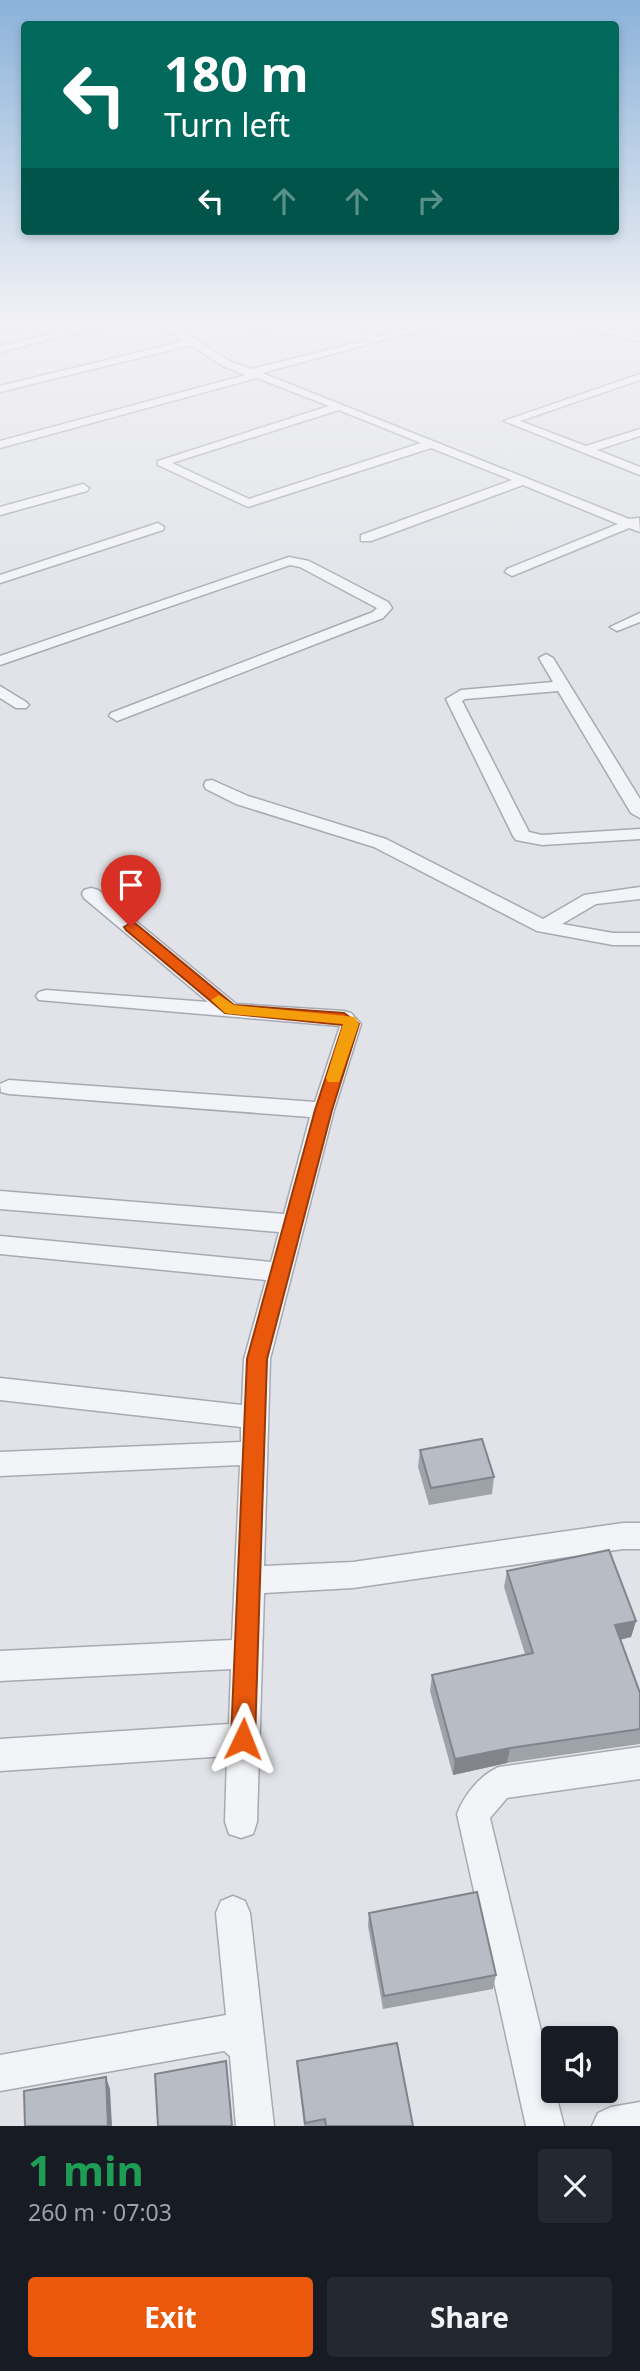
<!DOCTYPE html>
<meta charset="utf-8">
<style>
:root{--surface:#171b24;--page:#242831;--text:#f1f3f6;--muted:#9ea1a6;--accent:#ea580c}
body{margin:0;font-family:"Noto Sans",sans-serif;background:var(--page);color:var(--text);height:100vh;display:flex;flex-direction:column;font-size:26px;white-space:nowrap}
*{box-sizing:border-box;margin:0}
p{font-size:23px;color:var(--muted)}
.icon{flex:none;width:38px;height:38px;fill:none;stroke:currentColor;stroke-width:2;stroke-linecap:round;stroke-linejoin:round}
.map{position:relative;height:2126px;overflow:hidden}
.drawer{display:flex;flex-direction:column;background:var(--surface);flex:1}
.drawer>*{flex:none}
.guide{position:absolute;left:21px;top:21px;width:598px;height:214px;border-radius:7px;box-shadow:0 4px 10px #0003;background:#00695c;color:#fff;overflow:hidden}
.controls{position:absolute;left:541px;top:2026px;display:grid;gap:14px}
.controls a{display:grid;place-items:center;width:77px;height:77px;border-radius:7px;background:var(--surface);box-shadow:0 4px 10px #0003;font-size:35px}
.pin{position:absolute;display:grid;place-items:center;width:60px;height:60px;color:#fff;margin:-72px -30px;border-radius:50% 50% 50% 0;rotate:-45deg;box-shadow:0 0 7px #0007}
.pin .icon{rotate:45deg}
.me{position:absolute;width:77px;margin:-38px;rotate:2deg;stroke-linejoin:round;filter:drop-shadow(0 0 5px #0008)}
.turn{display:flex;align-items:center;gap:24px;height:147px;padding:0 28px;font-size:32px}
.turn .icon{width:91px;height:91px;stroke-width:2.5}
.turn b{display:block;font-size:49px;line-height:60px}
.lanes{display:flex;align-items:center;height:66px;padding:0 28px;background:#0003;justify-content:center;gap:35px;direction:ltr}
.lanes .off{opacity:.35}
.round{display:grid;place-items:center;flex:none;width:74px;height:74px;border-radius:7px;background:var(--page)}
.headline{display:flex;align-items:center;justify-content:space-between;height:119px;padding:0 28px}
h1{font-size:42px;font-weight:700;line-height:52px;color:#1e9e55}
.action{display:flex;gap:14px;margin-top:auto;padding:14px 28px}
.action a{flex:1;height:80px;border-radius:7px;background:var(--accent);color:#fff;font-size:28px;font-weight:700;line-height:80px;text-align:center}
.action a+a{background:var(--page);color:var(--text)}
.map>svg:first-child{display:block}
</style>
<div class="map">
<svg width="640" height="2126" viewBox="0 0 640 2126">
<rect width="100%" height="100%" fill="#e1e3e8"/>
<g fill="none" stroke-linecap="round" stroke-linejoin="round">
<defs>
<g id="street">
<path d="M41,319L56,320L0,332V326Z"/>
<path d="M116,319H133L0,352V346Z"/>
<path d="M152,319H163L231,362L252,369L367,340L364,319H374L376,337L446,319H462L262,373L629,519L639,518L640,532L629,528L512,576L505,572L507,569L618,524L523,485L371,541H361V535L512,480L431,448L248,507L158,465V461L329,406L257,378L0,448V441L246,375L223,366L191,345L0,392V386L184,341ZM339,410L421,443L249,499L172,463Z"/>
<path d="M239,319H250L256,324L309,319L254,330Z"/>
<path d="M540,319H559L640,335V341Z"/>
<path d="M640,374V380L520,421L586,446L640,429V436L597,450L640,467V475L504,421Z"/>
<path d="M83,484L89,488L87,491L0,515V507Z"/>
<path d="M158,523L164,527L163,530L0,583V575Z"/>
<path d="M289,557L309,561L388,602L392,608L383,618L117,721L109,716L111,713L373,612L377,608L300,567L290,565L0,665V656Z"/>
<path d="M640,613V622L617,631L610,627Z"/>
<path d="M546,654L553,658L640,799V818L631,813L558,691L465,699L462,701L529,832L542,835L640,829V839L542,845L516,840L513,836L446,699L461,690L553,682L539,658Z"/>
<path d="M0,686L26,702L29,705L26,708H16L0,698Z"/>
<path d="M212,780L248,796L386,839L543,919L584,895L640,887V899L596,904L562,924L613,933H640V945H613L537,931L374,847L236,804L206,789L204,785L206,781Z"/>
<path d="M91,888L98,890L236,1004L344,1011L351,1013L361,1024L334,1110L270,1359L264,1566L353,1562L623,1523H640V1549H623L353,1588L264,1593L257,1822L253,1834L241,1838L229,1834L225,1822L227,1756L0,1771V1739L229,1724L231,1669L0,1681V1651L232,1640L240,1465L0,1476V1452L241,1442V1427L0,1400V1378L242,1405L244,1359L266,1280L0,1254V1236L271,1262L279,1232L0,1209V1191L284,1214L310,1117L9,1094L1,1092L0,1084L9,1080L315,1102L340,1026L39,1000L36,996L39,992L46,990L208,1002L84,898L82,894L84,890Z"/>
<path d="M640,1747V1779L507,1798L490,1818L553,2081V2091H555L564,2126H526L457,1814C464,1795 480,1775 499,1767Z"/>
<path d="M233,1896L245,1901L250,1913L274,2126H236L230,2056L224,2051L0,2091V2055L226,2015L216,1913L221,1901Z"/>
<path d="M640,2102V2126H592L598,2113L611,2107Z"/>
</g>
</defs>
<use href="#street" stroke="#a7aab2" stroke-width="3"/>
<use href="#street" fill="#f3f4f7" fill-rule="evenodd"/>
</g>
<g fill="#9ea2a9">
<path d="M420,1450L494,1477L492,1494L429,1505L418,1467Z"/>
<path d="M507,1571L636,1621L631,1637L620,1640L640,1693V1744L507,1763L453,1775L430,1691L432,1675L525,1654L504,1587Z"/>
<path d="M369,1913L496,1975L493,1989L383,2009L368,1926Z"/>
<path d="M297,2061L413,2126H304L298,2073Z"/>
</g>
<g fill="#81848a">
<path d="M636,1621L631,1637L610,1642L615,1625Z"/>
<path d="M510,1748L507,1763L453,1775L455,1759Z"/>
<path d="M106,2077L110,2089L112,2126H108Z"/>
</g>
<g fill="#b8bcc5" stroke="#81848a" stroke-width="2">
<path d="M482,1439L494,1477L431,1488L420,1450Z"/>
<path d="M609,1550L636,1621L615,1625L640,1693V1729L510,1748L455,1759L432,1675L533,1653L507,1571Z"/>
<path d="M477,1892L496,1975L384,1996L369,1913Z"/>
<path d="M397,2043L413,2126H326L325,2119L305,2123L297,2061Z"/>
<path d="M226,2061L232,2126H158L155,2074Z"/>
<path d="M106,2077L108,2126H25L24,2091Z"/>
</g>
<linearGradient id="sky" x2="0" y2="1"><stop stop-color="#8bb2da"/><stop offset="0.52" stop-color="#f2f2f5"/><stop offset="1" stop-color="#f2f2f5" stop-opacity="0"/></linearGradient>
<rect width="640" height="617" fill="url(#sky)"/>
<path fill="#ea580c" stroke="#983908" stroke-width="2" d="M131,923L136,924L234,1005L344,1013L359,1024L332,1110L267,1359L255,1739L252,1747L243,1751L235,1747L231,1739L247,1359L315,1110L343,1025L225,1013L126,930L124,927Z"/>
<path fill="#f59e0b" d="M219,995L234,1005L355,1017L359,1024L339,1082H328L326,1078L343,1024L230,1014L225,1013L211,1000Z"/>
</svg>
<div class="controls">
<a><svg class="icon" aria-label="sound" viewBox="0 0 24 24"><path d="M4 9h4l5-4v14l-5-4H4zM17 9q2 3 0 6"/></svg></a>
</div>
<div class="pin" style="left:131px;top:927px;background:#d93025"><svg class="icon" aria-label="arrive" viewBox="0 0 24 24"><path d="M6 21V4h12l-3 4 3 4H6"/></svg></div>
<svg class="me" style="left:243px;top:1739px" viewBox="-20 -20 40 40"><path d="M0-17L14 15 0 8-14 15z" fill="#ea580c" stroke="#fff" stroke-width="4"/></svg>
<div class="guide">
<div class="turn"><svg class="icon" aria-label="left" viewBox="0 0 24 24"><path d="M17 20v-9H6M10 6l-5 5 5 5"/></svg><div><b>180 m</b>Turn left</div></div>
<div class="lanes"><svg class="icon" aria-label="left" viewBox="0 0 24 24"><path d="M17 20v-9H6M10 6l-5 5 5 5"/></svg><svg class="icon off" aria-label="ahead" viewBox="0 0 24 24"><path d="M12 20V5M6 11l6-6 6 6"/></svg><svg class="icon off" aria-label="ahead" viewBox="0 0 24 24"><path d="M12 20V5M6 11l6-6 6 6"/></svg><svg class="icon off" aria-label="right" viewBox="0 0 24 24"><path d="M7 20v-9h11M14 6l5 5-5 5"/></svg></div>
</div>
</div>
<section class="drawer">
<div class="headline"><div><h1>1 min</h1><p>260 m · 07:03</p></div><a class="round"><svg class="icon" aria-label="close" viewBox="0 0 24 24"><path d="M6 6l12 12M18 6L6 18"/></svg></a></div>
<div class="action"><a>Exit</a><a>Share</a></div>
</section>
